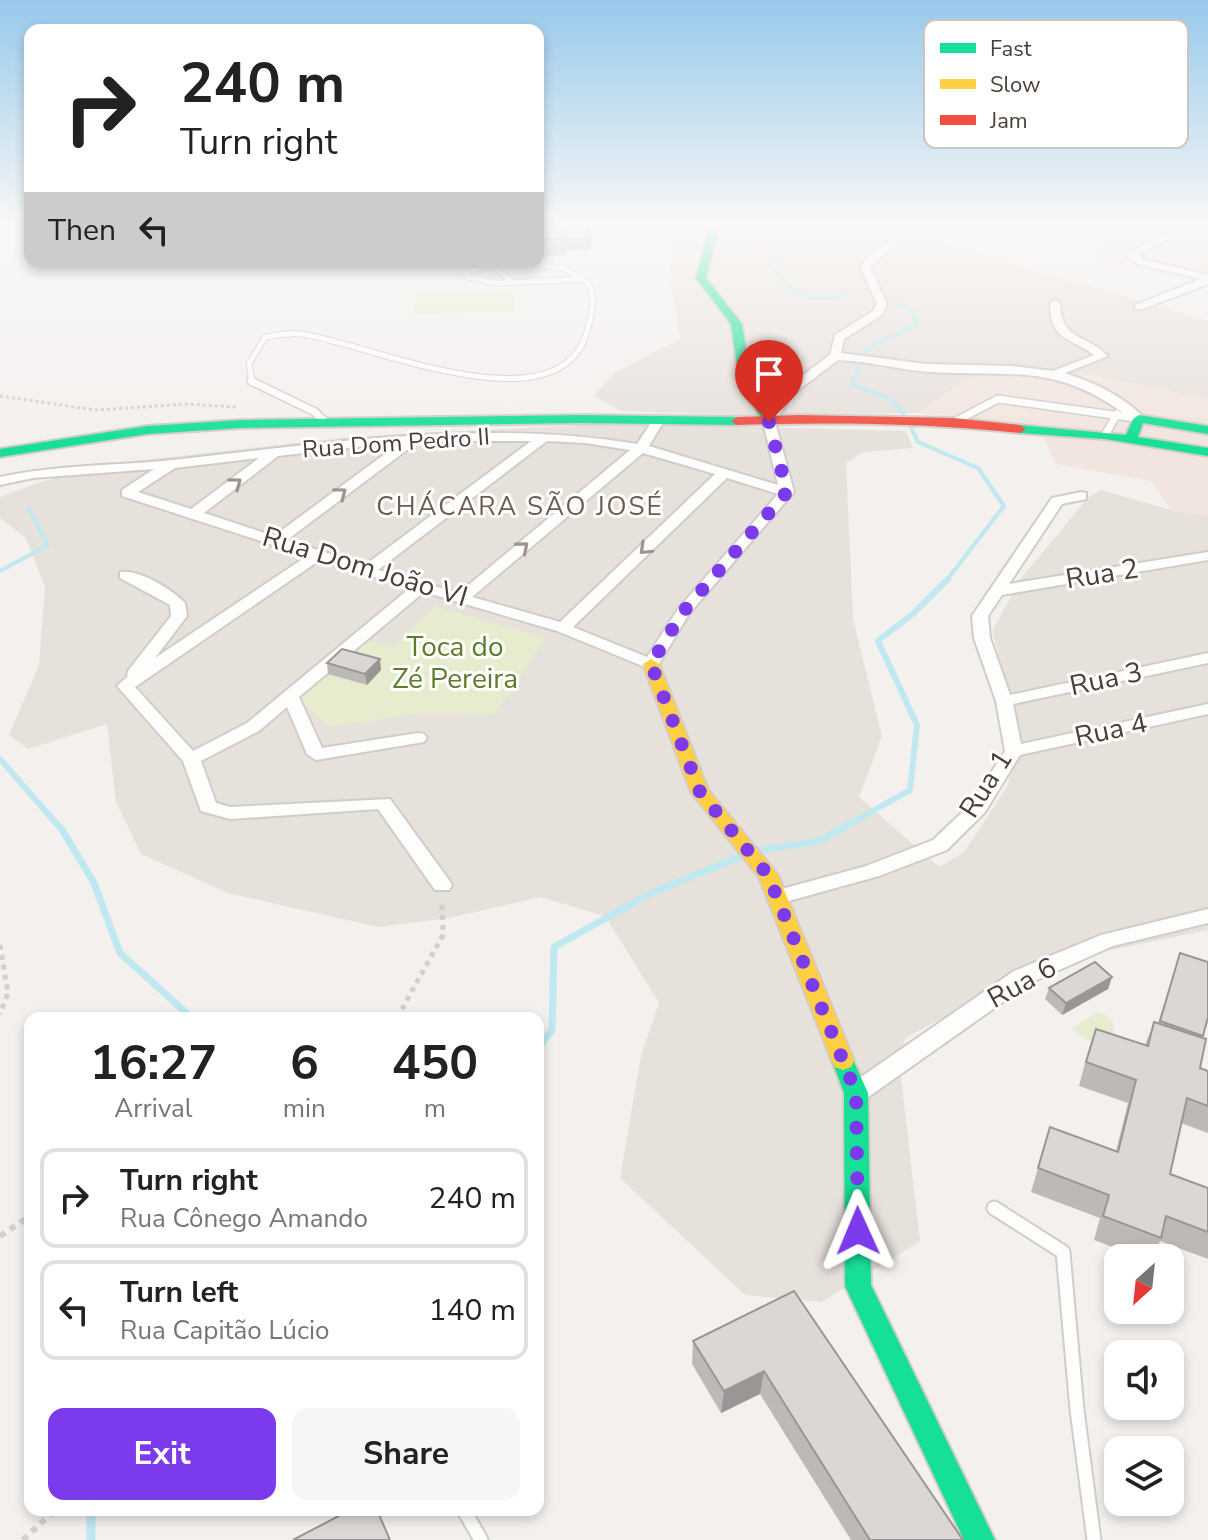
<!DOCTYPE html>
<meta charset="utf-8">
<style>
:root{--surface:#fff;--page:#f6f6f6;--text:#222;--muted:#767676;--line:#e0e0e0;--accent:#7c3aed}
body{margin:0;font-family:"Nunito Sans",sans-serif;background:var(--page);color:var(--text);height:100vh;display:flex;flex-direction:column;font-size:30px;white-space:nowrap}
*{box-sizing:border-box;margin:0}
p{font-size:26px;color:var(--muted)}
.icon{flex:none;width:44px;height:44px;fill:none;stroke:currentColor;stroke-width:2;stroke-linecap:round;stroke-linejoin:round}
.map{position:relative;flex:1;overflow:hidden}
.panel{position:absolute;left:24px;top:1012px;width:520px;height:504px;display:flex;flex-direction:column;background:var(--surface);border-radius:16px;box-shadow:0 4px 12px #0003}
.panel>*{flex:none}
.guide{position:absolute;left:24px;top:24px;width:520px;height:244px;border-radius:16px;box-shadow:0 4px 12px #0003;background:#fff;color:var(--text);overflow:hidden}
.needle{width:52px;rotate:207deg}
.buttons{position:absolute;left:1104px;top:1244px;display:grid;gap:16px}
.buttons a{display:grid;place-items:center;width:80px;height:80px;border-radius:16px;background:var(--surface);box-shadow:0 4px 12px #0003;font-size:40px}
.pin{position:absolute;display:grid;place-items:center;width:68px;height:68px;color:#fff;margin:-82px -34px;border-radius:50% 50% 50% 0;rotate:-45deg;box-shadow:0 0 8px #0007}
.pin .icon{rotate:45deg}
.me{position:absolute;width:88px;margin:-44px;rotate:359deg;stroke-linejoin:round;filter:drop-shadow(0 0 6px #0008)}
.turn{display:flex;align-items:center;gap:28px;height:168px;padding:0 24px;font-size:36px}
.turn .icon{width:104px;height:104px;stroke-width:2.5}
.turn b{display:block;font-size:56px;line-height:68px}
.then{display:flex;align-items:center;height:76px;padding:0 24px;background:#0003;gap:16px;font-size:30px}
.eta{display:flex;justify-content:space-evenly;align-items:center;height:136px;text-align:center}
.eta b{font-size:48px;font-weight:700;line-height:56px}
.primary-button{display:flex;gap:16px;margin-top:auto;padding:16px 24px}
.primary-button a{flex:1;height:92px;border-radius:16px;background:var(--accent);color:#fff;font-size:32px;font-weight:700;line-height:92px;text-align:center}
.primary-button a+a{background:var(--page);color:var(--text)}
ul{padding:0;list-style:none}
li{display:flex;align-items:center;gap:24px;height:100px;margin:0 16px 12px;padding:0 8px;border:4px solid var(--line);border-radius:16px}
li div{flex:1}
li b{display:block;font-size:30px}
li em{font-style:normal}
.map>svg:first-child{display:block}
</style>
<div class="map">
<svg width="1208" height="1540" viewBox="0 0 1208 1540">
<rect width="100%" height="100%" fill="#f3f0ee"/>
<g fill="#e7e1dc">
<path d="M674,225H959L942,243L1208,321V399L1085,374L967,378L918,413L737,415L621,411L594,396L613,374L680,339L670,275Z"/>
<path d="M1107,225H1208V282L1095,259Z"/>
<path d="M615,423L906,431L913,448L863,452L846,463L853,619L882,736L859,797L939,867L964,852L1008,785L1020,734L992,631L1022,577L1088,498L1101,490L1171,510L1208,516V930L1043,964L905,1038L900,1069L920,1241L822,1302L745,1295L620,1178L641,1056L659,1003L605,916L540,897L449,918L378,927L228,893L141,854L116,802L107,724L28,749L9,735L39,665L45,587L26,538L0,518V497L43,481L126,462L342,438Z"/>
</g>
<path fill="#f2e5df" d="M1085,374L1208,399V516L1171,510L1151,481L1056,464L1040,428L918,413L967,378Z"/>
<g fill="#e7eccf">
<path d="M515,291L514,312L412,313L416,292Z"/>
<path d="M435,606L546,638L495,714L425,713L329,727L289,689L356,637L393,647Z"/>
<path d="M1097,1012C1115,1018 1117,1025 1110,1042L1087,1040L1072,1029Z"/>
</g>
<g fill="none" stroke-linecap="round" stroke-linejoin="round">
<g stroke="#bfe8f0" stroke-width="4">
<path d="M817,225L770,264C790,295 808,304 844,295"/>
<path d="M899,304L913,313L916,323C874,351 872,328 852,385C896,399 898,400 918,442L978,468L1004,506L946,581"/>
<path d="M0,571L48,545L29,509"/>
</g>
<g stroke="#bfe8f0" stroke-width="6">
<path d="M0,759L62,830"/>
<path d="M839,830L910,790L917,725L878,641L915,612L948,579"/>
</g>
<g stroke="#bfe8f0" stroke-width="7">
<path d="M61,828L94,883L120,953L192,1018"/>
<path d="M538,1049L552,1030L554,947L651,893L754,851L820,841L842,828"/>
</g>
<path stroke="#bfe8f0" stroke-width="9" d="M91,1510V1540"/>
<defs>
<g id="lane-far2">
<path d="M530,263L565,269L583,279L499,283L467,277V272L494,264Z"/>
<path d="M505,264L497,269L512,282"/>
<path d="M252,383L249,364L265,337C277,336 290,332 301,334C365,342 560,432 587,331C592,314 598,291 583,279"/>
</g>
<g id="lane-far1">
<path d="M251,381L315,412L324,421"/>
<path d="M954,422L998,399L1135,418"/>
<path d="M1105,435L1117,414"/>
</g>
<g id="lane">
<path d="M994,1208L1063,1252L1077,1410L1094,1540"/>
<path d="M465,1512L481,1540"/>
</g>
<g id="street">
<path d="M905,225H915L870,267L887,304L882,315L844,339L841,353L926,364L1012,366L1053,371L1094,355C1069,337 1050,340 1050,303L1055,300L1060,303C1061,342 1086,333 1108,356L1065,373C1095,383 1124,396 1145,419L1135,422C1059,362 1018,377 930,372C899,370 869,361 838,360L792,395L775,422L794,492L689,614L657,667H645L557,631L424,592L299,697L322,748L418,733L424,734L427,738L424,742L316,760L307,754L287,707L259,731L201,761L216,803L230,807L390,799L449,880L452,885L449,890H435L378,809L230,819L201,811L183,761L117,686L127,677L128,671L171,616L170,605L120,578V572C139,569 172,589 185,603L187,616L155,658L307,556L122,496V490L154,469L33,478L0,485V477C60,464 121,466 182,459C334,442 485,419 637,444L654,418L658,417L664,421L649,446L778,485L763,422L783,390L830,355L835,335L873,311L877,304L860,266ZM419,441H531L365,565L287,540ZM547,441L585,443L630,450L459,593L378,570ZM401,442L274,536L204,513L278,456ZM643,453L715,474L560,622L472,597ZM259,458L191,509L138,492L175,468ZM727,478L778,494L678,609L647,657L573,627ZM320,560L410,588L247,723L193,751L135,687Z"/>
<path d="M1180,225H1194L1138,255L1145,260L1208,275V284L1143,309H1135V305L1201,279L1138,264L1126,255Z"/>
<path d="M1081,492L1086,493V499L1062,504L1009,584L1208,552V560L1002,595L988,616L990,638L1010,695L1208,653V663L1013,704L1021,744L1208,704V714L1020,755L985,812L947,850L879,876L778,904L771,902L768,897L771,892L866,866L933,840L971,804L1005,751L996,701L974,638L972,616L1052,498Z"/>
<path d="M1208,909V923L1113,946L1030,983L864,1100L856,1102L848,1100L844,1093L848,1086L1014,971L1101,935Z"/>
</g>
<g id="fast">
<path d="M706,225H716L718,232L706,278L742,324L751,381L775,422L773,425H765L739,381L731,324L696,278L708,232Z"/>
<path d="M581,415L737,417L743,421L737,425L581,423L240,428L147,434L0,457V449L147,426L240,420Z"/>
<path d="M1139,415L1208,426V434L1143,423L1138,437L1208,448V456L1105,439L1020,433L1014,429L1020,425L1126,435L1133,419Z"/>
<path d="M843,1052L851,1055L868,1093L871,1285L995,1540H964L845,1286L844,1093L832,1061L835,1055Z"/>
</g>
<path id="slow" d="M651,659L659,664L708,790L778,875L854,1061L851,1067L843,1070L835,1067L832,1061L759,877L691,792L643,664Z"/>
<path id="jam" d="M799,415L954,418L1020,425L1026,429L1020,433C926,423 831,422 737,425L731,421L737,417Z"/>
</defs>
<use href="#lane-far2" stroke="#d0ccca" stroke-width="7"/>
<use href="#lane-far1" stroke="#d0ccca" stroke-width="10"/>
<use href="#lane" stroke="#d0ccca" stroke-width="17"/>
<use href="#street" stroke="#d0ccca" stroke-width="4"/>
<use href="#fast" stroke="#d4cdc6" stroke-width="4"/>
<use href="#slow" stroke="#d4cdc6" stroke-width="4"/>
<use href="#jam" stroke="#d4cdc6" stroke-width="4"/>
<path stroke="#d3cfcc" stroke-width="3" stroke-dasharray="3 3" stroke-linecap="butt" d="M0,396L96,410L187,404L236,407"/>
<g stroke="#d3cfcc" stroke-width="5" stroke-dasharray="5 5" stroke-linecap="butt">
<path d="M0,945L8,993L0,1014"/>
<path d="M397,1018L443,935L442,900"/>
</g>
<g stroke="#d3cfcc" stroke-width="6" stroke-dasharray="6 6" stroke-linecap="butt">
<path d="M0,1236L30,1216"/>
<path d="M23,1540L55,1510"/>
</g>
<use href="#lane-far2" stroke="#fdfdfc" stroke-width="5"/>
<use href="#lane-far1" stroke="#fdfdfc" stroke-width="7"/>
<use href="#lane" stroke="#fdfdfc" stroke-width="13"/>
<use href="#street" fill="#fdfdfc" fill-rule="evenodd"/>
<use href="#fast" fill="#16e098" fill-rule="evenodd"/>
<use href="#slow" fill="#ffcf43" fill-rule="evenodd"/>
<use href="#jam" fill="#f24e42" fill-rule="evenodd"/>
</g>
<g fill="#bcb9b7">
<path d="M563,225H588L591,238V250L568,251Z"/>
<path d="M538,233L566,239V255L538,256Z"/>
<path d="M327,663L381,670L367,685L328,674Z"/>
<path d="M1180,953L1208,1017L1202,1038L1200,1068L1208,1071V1133L1181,1123L1170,1174L1208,1188V1259L1160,1241L1153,1258H1142L1094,1240L1100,1218L1031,1192L1050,1127L1116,1151L1128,1103L1079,1086L1088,1052L1096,1029L1145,1045L1154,1022L1158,1023Z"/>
<path d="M1112,977L1108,989L1062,1015L1045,999L1049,988Z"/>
<path d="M794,1291L963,1540H851L760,1394L721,1413L692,1364L693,1341Z"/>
</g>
<g fill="#999695">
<path d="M538,225H556V229L538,230Z"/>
<path d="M380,659L381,670L367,685L365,674Z"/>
<path d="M1112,977L1108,989L1062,1015L1066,1003Z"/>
<path d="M764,1371L760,1394L721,1413L724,1391Z"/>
</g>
<g fill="#dbd7d5" stroke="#999695" stroke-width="2">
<path d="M565,225H588L591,238L568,239Z"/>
<path d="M538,233H564L566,239L538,240Z"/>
<path d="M342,649L380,659L365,674L327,663Z"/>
<path d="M1180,953L1208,962V1017L1203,1036L1160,1021Z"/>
<path d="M1095,962L1112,977L1066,1003L1049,988Z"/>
<path d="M1154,1022L1206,1039L1200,1068L1208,1071V1106L1187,1098L1170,1174L1208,1188V1232L1166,1216L1161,1238L1103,1216L1109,1195L1038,1168L1050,1127L1118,1152L1136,1080L1086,1062L1096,1029L1148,1046Z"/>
<path d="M794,1291L963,1540H870L764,1371L724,1391L693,1341Z"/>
<path d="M350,1510H377L390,1540H293Z"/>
</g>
<defs><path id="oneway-chevron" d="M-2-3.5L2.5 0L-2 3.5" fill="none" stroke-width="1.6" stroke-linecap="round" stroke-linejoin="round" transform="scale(2)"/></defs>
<g stroke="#9b9491">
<use href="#oneway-chevron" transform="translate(236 483) rotate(-37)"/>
<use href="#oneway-chevron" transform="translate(341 493) rotate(-37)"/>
<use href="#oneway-chevron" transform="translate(523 547) rotate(-40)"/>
<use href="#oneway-chevron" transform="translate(645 549) rotate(136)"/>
</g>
<linearGradient id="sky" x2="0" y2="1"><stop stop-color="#97c9eb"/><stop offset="0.51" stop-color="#faf8f7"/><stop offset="1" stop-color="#faf8f7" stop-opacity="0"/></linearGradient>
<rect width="1208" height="440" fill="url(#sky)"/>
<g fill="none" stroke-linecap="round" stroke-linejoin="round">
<path stroke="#7c3aed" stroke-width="14" stroke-dasharray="0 25.2" d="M769,422L787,492L683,612L651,664L700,792L768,875L856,1093L858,1231"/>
</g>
<g text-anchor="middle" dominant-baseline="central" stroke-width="6" stroke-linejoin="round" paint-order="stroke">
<g font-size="24" fill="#4a3f39" stroke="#fff">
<text transform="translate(396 443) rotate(-4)">Rua Dom Pedro II</text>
</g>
<g font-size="26" letter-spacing="2" fill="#6d5b50" stroke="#fff">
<text x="520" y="506">CHÁCARA SÃO JOSÉ</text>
</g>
<g font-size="28" fill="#4a3f39" stroke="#fff">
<text transform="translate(365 567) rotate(17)">Rua Dom João VI</text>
<text transform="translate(1102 574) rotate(-9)">Rua 2</text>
<text transform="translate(1106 679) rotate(-12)">Rua 3</text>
<text transform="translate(1111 730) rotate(-12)">Rua 4</text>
<text transform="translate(986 784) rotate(-58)">Rua 1</text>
<text transform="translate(1022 983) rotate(-29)">Rua 6</text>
</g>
<g font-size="28" fill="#5d7d2b" stroke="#fff">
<text x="455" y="647">Toca do<tspan x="455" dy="32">Zé Pereira</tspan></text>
</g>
</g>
<rect x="924" y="20" width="264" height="128" rx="12" fill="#fff" stroke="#c9c5c4" stroke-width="2"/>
<rect x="940" y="43" width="36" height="10" fill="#16e098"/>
<rect x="940" y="79" width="36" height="10" fill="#ffcf43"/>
<rect x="940" y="115" width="36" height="10" fill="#f24e42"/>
<g font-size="22" fill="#4a3f39">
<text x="990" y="56">Fast</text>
<text x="990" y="92">Slow</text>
<text x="990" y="128">Jam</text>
</g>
</svg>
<div class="buttons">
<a><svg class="needle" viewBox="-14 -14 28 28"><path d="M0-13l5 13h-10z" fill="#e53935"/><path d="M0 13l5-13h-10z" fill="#767676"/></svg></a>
<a><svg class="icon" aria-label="sound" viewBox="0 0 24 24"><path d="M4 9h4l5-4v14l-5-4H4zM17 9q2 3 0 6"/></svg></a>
<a><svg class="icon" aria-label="layers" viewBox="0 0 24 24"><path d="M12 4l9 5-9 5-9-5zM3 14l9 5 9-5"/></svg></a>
</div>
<div class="pin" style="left:769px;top:422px;background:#d93025"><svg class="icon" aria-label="arrive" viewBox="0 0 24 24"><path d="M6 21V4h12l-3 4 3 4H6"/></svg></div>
<svg class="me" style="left:858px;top:1231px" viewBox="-20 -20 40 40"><path d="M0-17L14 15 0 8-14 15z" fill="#7c3aed" stroke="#fff" stroke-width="4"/></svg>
<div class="guide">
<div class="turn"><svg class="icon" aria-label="right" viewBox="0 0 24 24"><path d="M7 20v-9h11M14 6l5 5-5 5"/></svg><div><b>240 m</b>Turn right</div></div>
<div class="then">Then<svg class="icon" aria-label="left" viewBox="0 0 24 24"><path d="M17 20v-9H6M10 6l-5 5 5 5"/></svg></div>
</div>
<section class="panel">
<div class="eta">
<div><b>16:27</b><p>Arrival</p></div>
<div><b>6</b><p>min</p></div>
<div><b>450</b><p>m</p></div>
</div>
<ul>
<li><svg class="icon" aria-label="right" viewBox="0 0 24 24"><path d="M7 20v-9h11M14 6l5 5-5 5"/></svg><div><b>Turn right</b><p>Rua Cônego Amando</p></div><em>240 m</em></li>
<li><svg class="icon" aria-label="left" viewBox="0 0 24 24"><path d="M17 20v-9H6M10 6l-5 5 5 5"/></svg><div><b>Turn left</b><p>Rua Capitão Lúcio</p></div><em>140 m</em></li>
</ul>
<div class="primary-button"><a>Exit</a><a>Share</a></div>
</section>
</div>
